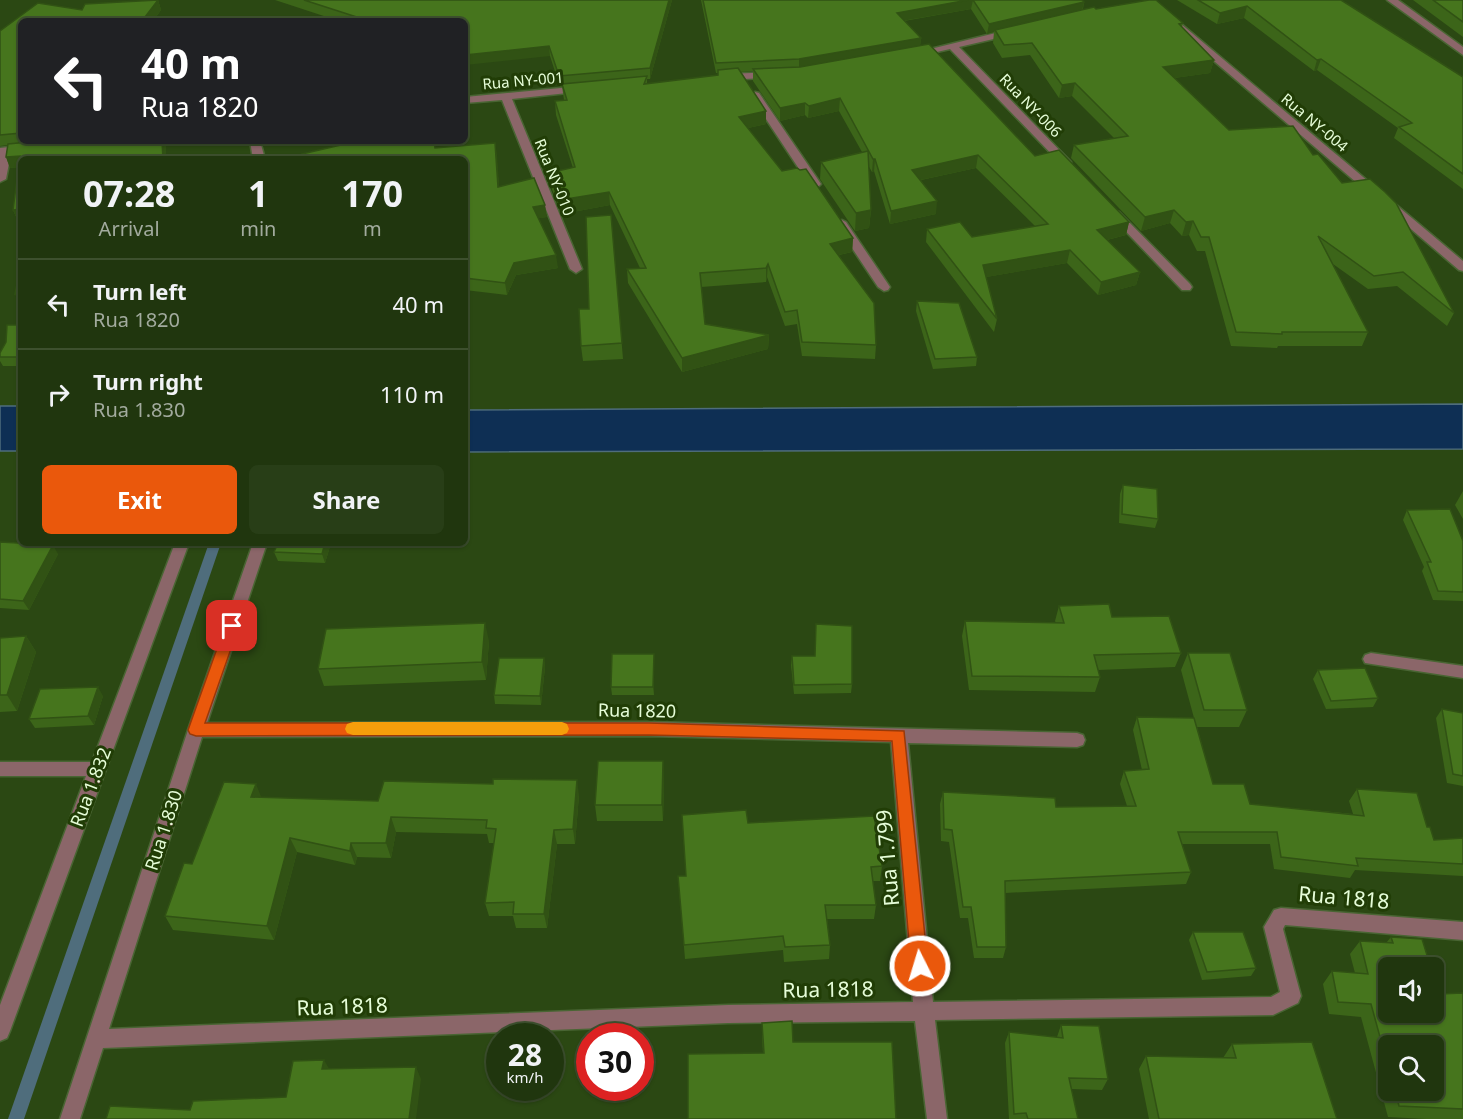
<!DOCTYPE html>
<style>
:root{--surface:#20360e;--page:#283e17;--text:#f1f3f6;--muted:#a2ab9e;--line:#3d502e;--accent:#ea580c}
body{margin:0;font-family:"Noto Sans",sans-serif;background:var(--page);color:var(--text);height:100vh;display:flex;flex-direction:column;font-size:22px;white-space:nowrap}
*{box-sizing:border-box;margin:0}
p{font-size:20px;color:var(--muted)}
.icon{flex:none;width:33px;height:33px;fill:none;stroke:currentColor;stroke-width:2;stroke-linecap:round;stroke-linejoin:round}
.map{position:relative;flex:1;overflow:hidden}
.side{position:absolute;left:18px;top:156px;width:450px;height:390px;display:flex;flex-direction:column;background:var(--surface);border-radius:9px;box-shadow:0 2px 4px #0004,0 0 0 2px var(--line)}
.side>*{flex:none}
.guide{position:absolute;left:18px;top:18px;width:450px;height:126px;border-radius:9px;box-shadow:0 2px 4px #0004,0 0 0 2px var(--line);background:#202124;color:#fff;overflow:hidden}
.fabs{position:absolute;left:1378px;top:957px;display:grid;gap:12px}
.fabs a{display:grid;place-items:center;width:66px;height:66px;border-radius:9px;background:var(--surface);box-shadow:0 2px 4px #0004,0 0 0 2px var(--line);font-size:30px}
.speed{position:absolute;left:486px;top:1023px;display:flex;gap:12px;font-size:30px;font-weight:700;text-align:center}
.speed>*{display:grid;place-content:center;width:78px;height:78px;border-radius:50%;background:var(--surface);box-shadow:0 2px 4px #0004,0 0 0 2px var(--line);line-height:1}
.speed small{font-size:15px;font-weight:400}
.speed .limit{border:9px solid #d22;background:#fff;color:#111}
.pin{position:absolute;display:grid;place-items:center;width:51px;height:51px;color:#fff;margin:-26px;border-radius:12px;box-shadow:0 3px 9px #0006}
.me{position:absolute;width:66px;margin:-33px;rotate:355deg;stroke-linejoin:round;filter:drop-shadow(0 0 4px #0008)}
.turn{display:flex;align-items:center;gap:21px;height:126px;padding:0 24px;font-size:27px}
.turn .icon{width:78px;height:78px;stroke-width:2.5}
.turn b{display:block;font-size:42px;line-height:51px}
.eta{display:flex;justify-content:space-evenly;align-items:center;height:102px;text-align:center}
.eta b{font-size:36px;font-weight:700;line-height:42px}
.cta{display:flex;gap:12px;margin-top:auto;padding:12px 24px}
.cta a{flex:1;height:69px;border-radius:9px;background:var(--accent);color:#fff;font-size:24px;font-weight:700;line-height:69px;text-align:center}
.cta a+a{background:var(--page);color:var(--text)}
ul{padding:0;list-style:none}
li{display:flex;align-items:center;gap:18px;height:90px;padding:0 24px;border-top:2px solid var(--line)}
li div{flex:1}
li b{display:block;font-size:22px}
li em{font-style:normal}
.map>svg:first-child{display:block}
</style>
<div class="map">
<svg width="1463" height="1119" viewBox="0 0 1463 1119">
<rect width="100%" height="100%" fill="#2b4813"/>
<g fill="#0e2f54" stroke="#4f6d7c" stroke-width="1.5">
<path d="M1463,404V449L465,452V410Z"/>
<rect x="0" y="406" width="21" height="45"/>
</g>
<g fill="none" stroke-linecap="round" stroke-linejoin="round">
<path fill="#4f6d7c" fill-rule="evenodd" d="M209,543H221L24,1119H8Z"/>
<defs>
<g id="street">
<path d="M1387,0H1398L1463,47V55Z"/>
<path d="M1174,23H1180L1463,261V271L1459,270L1174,27Z"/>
<path d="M1012,29L1017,32L1015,34L959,47L1071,162V166H1063L950,49L915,57L910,54Z"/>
<path d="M779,72L784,75L783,77L725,80L720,77L725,74Z"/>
<path d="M582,86L586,87V91L512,99L582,269L576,273L570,269L502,100L465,103V97Z"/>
<path d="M755,92L759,93L821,184L819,186H811L809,184L750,95Z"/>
<path d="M250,141H260L265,159H253Z"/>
<path d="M27,145L31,146V150L11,153L6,179L0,182V148Z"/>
<path d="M1115,211L1119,212L1190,284L1192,287L1190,290H1182L1111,216L1109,214Z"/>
<path d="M842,220L846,222L890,287L888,290L884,291L878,287L836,224Z"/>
<path d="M175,543H189L10,1031L7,1038L0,1041V1005L86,776H0V762H92Z"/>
<path d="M253,543H267L207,723L649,722L1077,733L1083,735L1085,740L1083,745L1077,747L908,743L933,1002L1271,997L1280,992L1264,927L1274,910L1281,908L1463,922V940L1285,925L1283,929L1301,996L1298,1003L1273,1015L935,1020L947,1119H927L915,1021L728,1023L103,1048L80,1119H60L188,730ZM649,736L891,742L913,1002L728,1005L109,1029L202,737Z"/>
<path d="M1371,653L1463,666V678L1365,663L1363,659L1365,655Z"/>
</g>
</defs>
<use href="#street" stroke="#496533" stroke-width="3"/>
<use href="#street" fill="#8b6669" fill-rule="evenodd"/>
</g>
<g fill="#3c6519" fill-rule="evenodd">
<path d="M158,0L161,10L153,21H21V141H166V159H21V221H18L13,210L19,167L10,168L6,157L8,145L0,146V31L38,3L82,10L85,4Z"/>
<path d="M275,0H672L650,79H647V84L718,75V73H716L701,0H1082L1084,2L1083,9H1096L1183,23L1182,27L1214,60L1210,73L1174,78L1229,130L1313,155L1454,313L1447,326L1397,286L1368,289L1333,264L1368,332L1362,346H1278L1277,348L1231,346L1205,251H1197L1189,235L1182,236L1170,223L1141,231L1071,158L1074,145L1114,138L1072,96L1059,98L1030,55L1002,58L993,43L994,32L987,34L971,9L904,21L921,38L920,46L1035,156L1129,222L1126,235L1107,240L1140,272L1136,285L1098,295L1067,263L986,277L997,319L994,332L926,242L927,229L972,237L1035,226L976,168L921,180L936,214L890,224L874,171L872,172L868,165L871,210L869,228L855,231L820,179L821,162L862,152L839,111L808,118L805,115L780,121L753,81V71L740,72L766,111V124L748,128L782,171L853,238L852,252L839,255L876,345L875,359L802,356L797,324L785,326L767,277L766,282L701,287L705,324L769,335L768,349L682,372L628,283L627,269L640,268L610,205L562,214L551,187L549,173L573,168L556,115L555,101L564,100L562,86L560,87L550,56L339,21Z"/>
<path d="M1177,0H1341L1463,77V189L1394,138L1398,128L1317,70L1314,71L1244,18L1217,24Z"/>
<path d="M1413,0H1463V37Z"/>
<path d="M495,143L499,186L547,217L538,218L558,268L516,275L507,295L465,290V159H304L302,154L436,148Z"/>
<path d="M611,215L623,359L583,361L581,346Z"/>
<path d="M917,301L977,357L976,366L933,369L916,311Z"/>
<path d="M21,325V366H3L0,361V353Z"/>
<path d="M1123,485L1158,519L1155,528L1119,523L1120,494Z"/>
<path d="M1463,491V519L1455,505Z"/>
<path d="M1407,510L1463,541V601L1433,600L1422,571L1424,567L1403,520Z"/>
<path d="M0,542L58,554L29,610L0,608Z"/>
<path d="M331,543L325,563L278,561L274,552Z"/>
<path d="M1059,606L1112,617L1181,653L1175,667L1098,670L1100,677L1095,692L969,690L962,636L965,621L1056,623L1055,621Z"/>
<path d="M26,636L36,652L17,711L0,712V638Z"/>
<path d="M489,641L486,680L324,686L318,669Z"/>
<path d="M1188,653L1247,710L1239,727H1197L1213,784L1250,804L1353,814L1349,801L1357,789L1427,827L1434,840L1463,838V876L1355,870L1350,878L1274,869L1270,844H1182L1191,872L1186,884L1005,893L1006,947L1003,958H974L968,918H960L949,842L941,841L940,804L943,792L1056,807L1127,806L1120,784L1124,771L1142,770L1133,730L1137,717L1194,718L1181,670Z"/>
<path d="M792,656H814L852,684L851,693L794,694L791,665Z"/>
<path d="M544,658L545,667L541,705L495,704L494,695Z"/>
<path d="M654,663V695H612L611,687Z"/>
<path d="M1318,670L1378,698L1373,707L1326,709L1313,679Z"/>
<path d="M103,696L94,725L35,728L29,719Z"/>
<path d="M1442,709L1463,713V786L1447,783L1436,718Z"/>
<path d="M664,778L663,821H597L595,805Z"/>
<path d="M579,795L575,844H557L547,928H516L513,916H489L485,903L494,843H489L487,834L396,832L391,858L357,857L355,865L297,852L274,940L173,930L165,916L192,864L262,798L378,801Z"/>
<path d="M748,823L882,866L880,881H873L876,905L874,919H827L830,945L829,959L784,962L783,950L685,959L678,876H685Z"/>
<path d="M1193,932L1256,968L1251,976L1202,980L1189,940Z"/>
<path d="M1391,937L1439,994L1463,993V1119H1426L1388,1117L1361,1017L1329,1014L1323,984L1332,971L1355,973L1350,954L1360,941L1386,943ZM1389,1046L1434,1090H1389Z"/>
<path d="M762,1023L793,1042L763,1053L762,1036Z"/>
<path d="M1061,1025L1108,1079L1102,1090L1071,1089L1078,1119H1009L1005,1043L1009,1032L1057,1037Z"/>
<path d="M1232,1044L1337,1119H1149L1139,1069L1146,1056L1223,1058Z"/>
</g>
<g fill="#315214">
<path d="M158,0L161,10L153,21H142Z"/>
<path d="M669,0H672L650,79V68Z"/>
<path d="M968,0H973L971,9L896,22L897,13Z"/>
<path d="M1084,2L1082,11L995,30L994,32L987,34L989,24Z"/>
<path d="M1247,6L1244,18L1217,24L1220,13Z"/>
<path d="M921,38L920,48L799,69V59Z"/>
<path d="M549,46L550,56L465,65V55Z"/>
<path d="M1321,59L1317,70L1314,71L1317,60Z"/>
<path d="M1214,60L1210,73L1160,80L1163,67Z"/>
<path d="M1075,83L1072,96L1059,98L1062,85Z"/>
<path d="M840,98L839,111L808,118L809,106Z"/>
<path d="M805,103V115L780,121V108Z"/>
<path d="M766,111V124L739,130V117Z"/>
<path d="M162,141H166V159H163Z"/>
<path d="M495,143L497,155L500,199L498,187Z"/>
<path d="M978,155L976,168L911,182L912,170Z"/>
<path d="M20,156L21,167L10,168L6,157Z"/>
<path d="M873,159H875L874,171L872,172Z"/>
<path d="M609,192L610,205L562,214L560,200Z"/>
<path d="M937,201L936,214L890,224L891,211Z"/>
<path d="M545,205L547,217L534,219L533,207Z"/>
<path d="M21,209V221H18L13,210Z"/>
<path d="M871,210L869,228L855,231L856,213Z"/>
<path d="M1174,210L1170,223L1141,231L1145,217Z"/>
<path d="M1193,221L1189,235L1182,236L1186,222Z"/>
<path d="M1129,222L1126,235L1094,243L1097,230Z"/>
<path d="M853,238L852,252L829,257L830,244Z"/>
<path d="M1070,250L1067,263L981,278L983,265Z"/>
<path d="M556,255L558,268L516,275L507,295L505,283L514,263Z"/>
<path d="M768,264L767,277L766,282V268Z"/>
<path d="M1140,272L1136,285L1098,295L1101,282Z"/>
<path d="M21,293V305H20L15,294Z"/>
<path d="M769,335L768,349L682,372V358Z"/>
<path d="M325,543H331L325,563L322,554Z"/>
<path d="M53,545L58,554L29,610L23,601Z"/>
<path d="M485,623L489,641L486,680L482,662Z"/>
<path d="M26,636L36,652L17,711L7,695Z"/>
<path d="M654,654V695L653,687Z"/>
<path d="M544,658L545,667L541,705L540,696Z"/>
<path d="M98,687L103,696L94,725L88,716Z"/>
<path d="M663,761L664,778L663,821L662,805Z"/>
<path d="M577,780L579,795L575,844L573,829Z"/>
<path d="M256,784L262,799L251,797Z"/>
<path d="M391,817L396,832L391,858L386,843Z"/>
<path d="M554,830L557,844L547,928L544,914Z"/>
<path d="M290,838L297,852L274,940L267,926Z"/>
<path d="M351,843L357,857L355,865L350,851Z"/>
<path d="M324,1060L331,1072L322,1069Z"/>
<path d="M416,1067L421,1079L416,1119H409Z"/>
</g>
<g fill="#46751d" stroke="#315214" stroke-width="1.5">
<path d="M158,0L142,21H21V133L0,135V31L38,3L82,10L85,4Z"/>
<path d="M304,0H669L650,68L559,76L549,46L465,55V21H333L366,20Z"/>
<path d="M703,0H968L897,13L921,38L799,59L716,63Z"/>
<path d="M973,0H1082L1084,2L989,24Z"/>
<path d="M1149,0H1156L1183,23L1179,24L1214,60L1163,67L1229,130L1293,126L1313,155L1318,154L1342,183L1370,179L1385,192L1396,203L1454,313L1403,272L1374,276L1318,236L1368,332H1282V334L1236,332L1209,237H1201L1193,221L1186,222L1174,210L1145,217L1074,145L1128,136L1075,83L1062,85L1032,43L1004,45L995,30L1094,7L1096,9Z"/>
<path d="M1198,0H1341L1463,77V174L1399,127L1412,123L1321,59L1317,60L1247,6L1220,13Z"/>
<path d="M1433,0H1463V22Z"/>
<path d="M929,44L1035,156L1059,150L1129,222L1097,230L1140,272L1101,282L1070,250L983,265L997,319L927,229L960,222L972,237L1048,224L978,155L912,170L937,201L891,211L875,159H873L840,98L809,106L805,103L780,108L753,69L800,67Z"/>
<path d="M738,68L766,111L739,117L782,171L797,168L800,170L806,169L853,238L830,244L874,303L876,345L802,342L797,310L785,312L768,264L766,268L700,273L705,324L769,335L682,358L627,269L646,268L609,192L560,200L549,173L575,167L555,101L567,100L562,84L647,76L644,84L718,75V70Z"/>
<path d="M39,141H162L163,159H21V209L13,210L20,156L6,157L8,144Z"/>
<path d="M358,141H434L435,148L495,143L498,187L534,178L545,205L533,207L556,255L514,263L505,283L465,278V159H305L302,154Z"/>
<path d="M868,151L871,210L856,213L821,162Z"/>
<path d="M611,215L622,343L581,346L579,309H589L586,217Z"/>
<path d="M21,264V293L15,294Z"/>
<path d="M917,301L959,303L977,357L935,359Z"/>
<path d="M7,325H21V357H0V353L6,342Z"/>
<path d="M1123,485L1157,489L1158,519L1122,514Z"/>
<path d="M1450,509L1463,541V592L1438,591L1427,562H1431L1407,510Z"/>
<path d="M0,542L53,545L23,601L0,599Z"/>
<path d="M278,543H325L322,554L274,552Z"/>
<path d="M1109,604L1112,617L1169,616L1181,653L1094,655L1100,677L972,676L965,621L1064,623L1059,606Z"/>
<path d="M485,623L482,662L318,669L326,629Z"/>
<path d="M816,624L852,626V684L794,685L792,656H815Z"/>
<path d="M26,636L7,695H0V638Z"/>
<path d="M1188,653H1230L1247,710H1204Z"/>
<path d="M612,654H654L653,687H611Z"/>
<path d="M499,658H544L540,696L494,695Z"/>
<path d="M1365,668L1378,698L1331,701L1318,670Z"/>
<path d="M98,687L88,716L29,719L40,689Z"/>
<path d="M1442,709L1463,713V776L1453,774Z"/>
<path d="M1137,717L1194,718L1213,784H1244L1250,804L1364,816L1357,789L1417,793L1427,827H1430L1434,840L1463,838V864L1356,858L1358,866L1281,857L1277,832H1178L1191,872L1005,881L1006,947H977L971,907H963L952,830L944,829L943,792L1055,798L1056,807L1136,806L1124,771L1149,769Z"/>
<path d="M598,761H663L662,805H595Z"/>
<path d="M493,779L577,780L573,829L554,830L544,914H513L514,902L485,903L496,829L486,828L487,820L391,817L386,843H351L350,851L290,838L267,926L165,916L184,863L192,864L224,782L256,784L251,797L378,801L384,781L493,784Z"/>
<path d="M746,810L748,823L874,816L882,866L871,867L876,905H825L830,945L785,947L783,936L684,945L678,876H686L682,815Z"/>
<path d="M1193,932H1243L1256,968L1207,972Z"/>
<path d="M1391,937L1422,939L1431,968H1389V1012H1434V977L1439,994L1463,993V1109L1399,1106L1395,1090H1434V1046H1389V1070L1371,1004L1338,1002L1332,971L1368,974L1360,941L1393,943Z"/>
<path d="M792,1021L793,1042H892L896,1119H688V1054L764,1053L762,1023Z"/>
<path d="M1061,1025L1099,1026L1108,1079L1069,1078L1078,1119H1028L1026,1113L1014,1114L1009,1032L1063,1038Z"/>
<path d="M1312,1042L1337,1119H1159L1146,1056L1236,1058L1232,1044Z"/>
<path d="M324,1060L322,1069L416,1067L409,1119H106L110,1106L190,1110L193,1101L286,1097L293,1061Z"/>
</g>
<path fill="#ea580c" stroke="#983908" stroke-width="1.5" d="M232,620L237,622L239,626L205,723H649L904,731L928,966L926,972L920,974L914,972L911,966L892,741L649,735L196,736L190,734L188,730L225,626L227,622Z"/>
<path fill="#f59e0b" d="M353,722H562L567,724L569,729L567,733L562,735H353L347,733L345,729L347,724Z"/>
<g text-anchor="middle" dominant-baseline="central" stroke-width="6" stroke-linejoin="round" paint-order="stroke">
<g font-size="15" fill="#e6fdd8" stroke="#213d06">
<text transform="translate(523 80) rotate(-5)">Rua NY-001</text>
<text transform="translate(1031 105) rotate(46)">Rua NY-006</text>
<text transform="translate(1315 122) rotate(40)">Rua NY-004</text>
<text transform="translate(555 177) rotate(68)">Rua NY-010</text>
</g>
<g font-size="18" fill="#e6fdd8" stroke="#213d06">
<text transform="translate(637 710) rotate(1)">Rua 1820</text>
<text transform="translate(90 787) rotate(-69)">Rua 1.832</text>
<text transform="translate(163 830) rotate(-72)">Rua 1.830</text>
</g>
<g font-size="21" fill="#e6fdd8" stroke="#213d06">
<text transform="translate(887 858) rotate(-95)">Rua 1.799</text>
<text transform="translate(1344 897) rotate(5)">Rua 1818</text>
<text transform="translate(828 989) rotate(-1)">Rua 1818</text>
<text transform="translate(342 1006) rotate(-2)">Rua 1818</text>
</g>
</g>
</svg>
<div class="fabs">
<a><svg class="icon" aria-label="sound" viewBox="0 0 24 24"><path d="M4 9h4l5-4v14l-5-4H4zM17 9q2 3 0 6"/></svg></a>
<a><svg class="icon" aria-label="search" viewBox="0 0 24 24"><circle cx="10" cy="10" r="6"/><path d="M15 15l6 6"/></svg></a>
</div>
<div class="speed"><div>28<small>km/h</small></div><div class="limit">30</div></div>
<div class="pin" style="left:232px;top:626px;background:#d93025"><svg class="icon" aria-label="arrive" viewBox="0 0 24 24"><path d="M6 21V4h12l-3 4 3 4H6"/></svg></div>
<svg class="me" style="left:920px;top:966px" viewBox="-20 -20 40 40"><circle r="17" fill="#ea580c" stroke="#fff" stroke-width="3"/><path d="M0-11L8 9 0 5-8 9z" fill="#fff"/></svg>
<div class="guide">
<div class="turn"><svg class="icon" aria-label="left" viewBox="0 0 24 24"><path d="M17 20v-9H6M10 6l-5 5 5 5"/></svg><div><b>40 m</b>Rua 1820</div></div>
</div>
<section class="side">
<div class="eta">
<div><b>07:28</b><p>Arrival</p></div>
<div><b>1</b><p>min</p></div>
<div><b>170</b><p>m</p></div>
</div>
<ul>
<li><svg class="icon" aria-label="left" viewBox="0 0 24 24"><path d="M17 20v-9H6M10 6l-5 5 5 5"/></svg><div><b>Turn left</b><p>Rua 1820</p></div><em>40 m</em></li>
<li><svg class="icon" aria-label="right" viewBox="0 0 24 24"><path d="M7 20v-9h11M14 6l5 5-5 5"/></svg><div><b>Turn right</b><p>Rua 1.830</p></div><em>110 m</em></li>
</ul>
<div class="cta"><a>Exit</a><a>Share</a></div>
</section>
</div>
